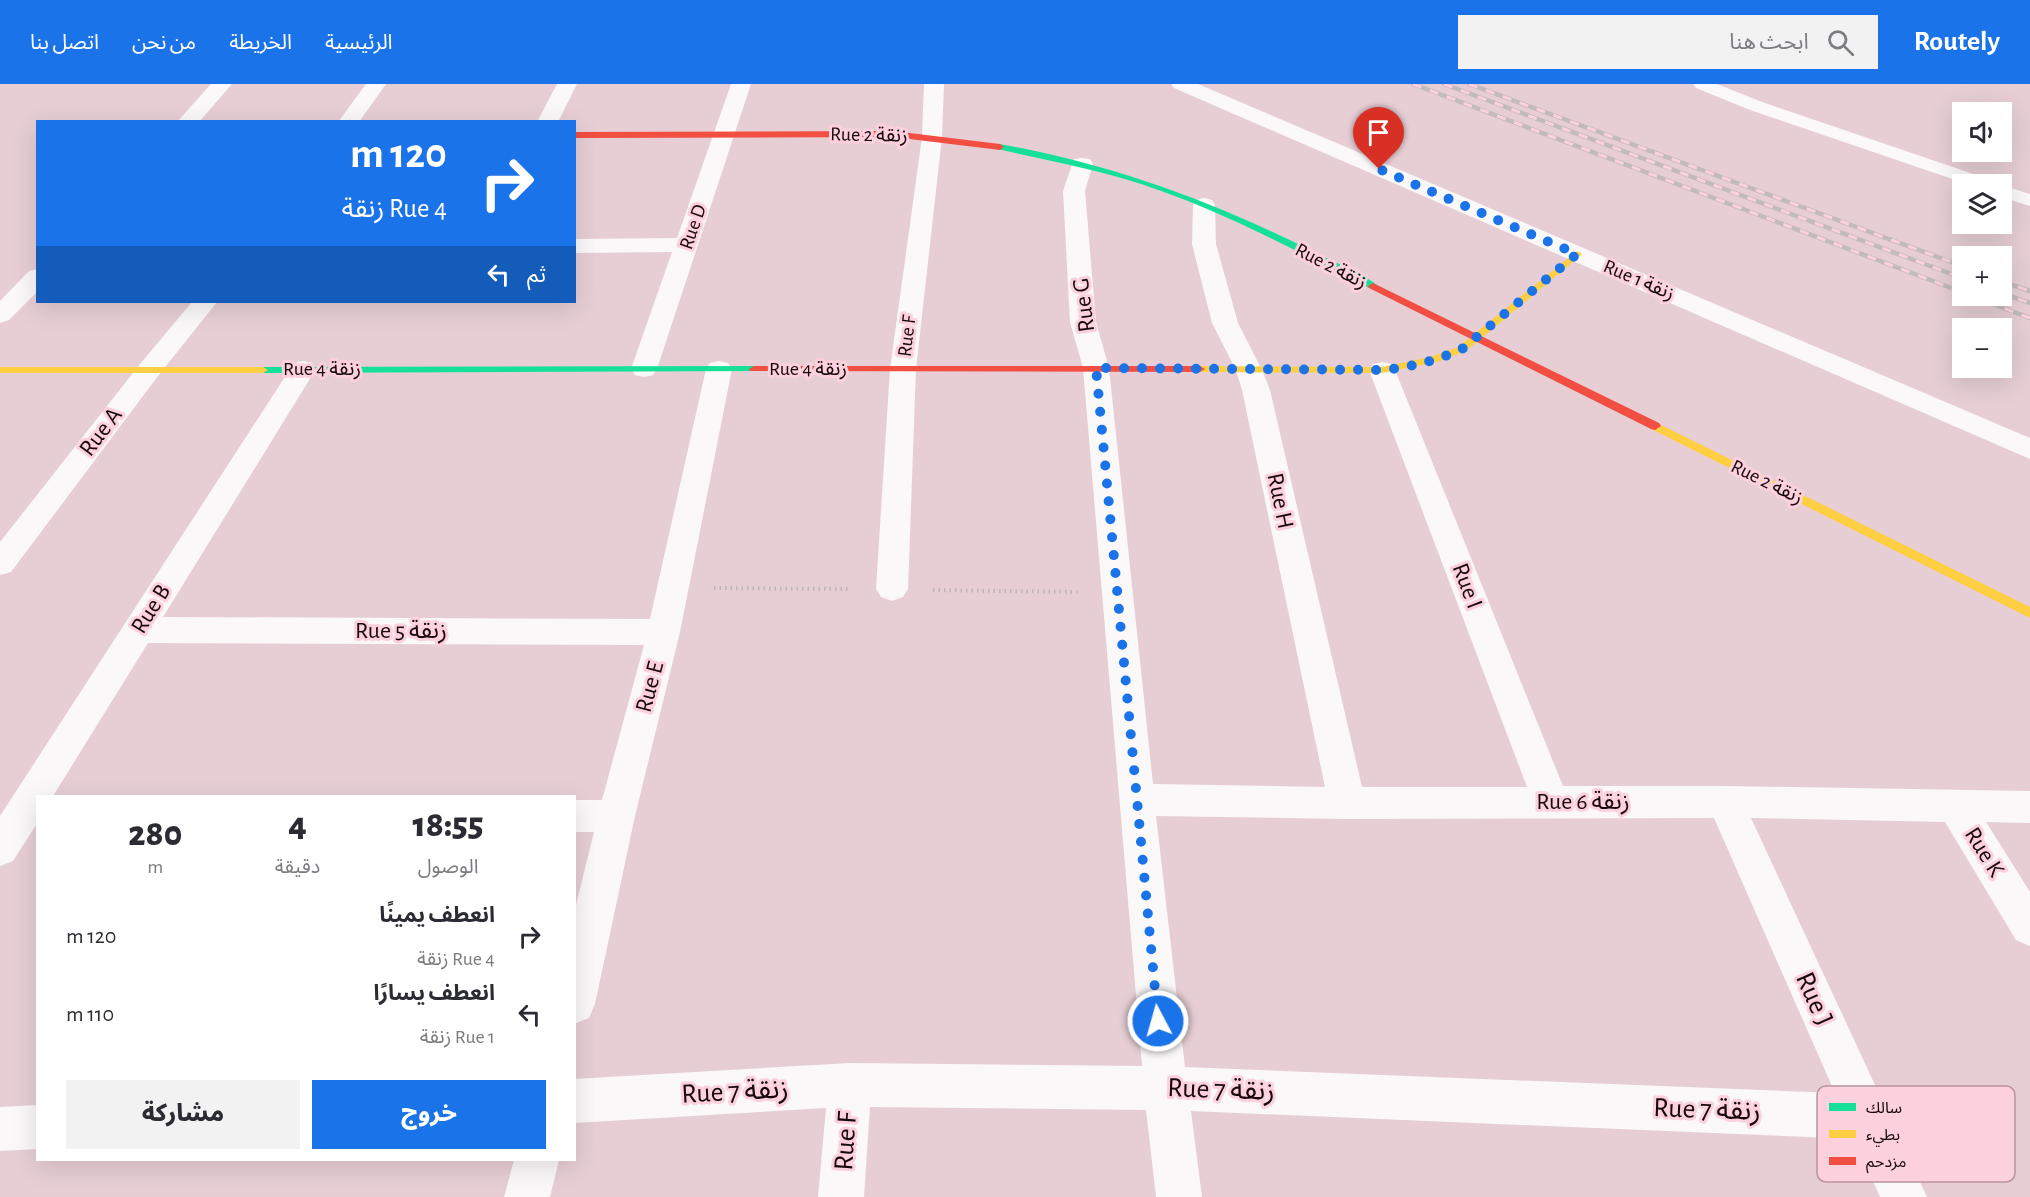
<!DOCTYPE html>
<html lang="ar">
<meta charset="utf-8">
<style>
:root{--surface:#fff;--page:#f2f2f3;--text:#2b2b33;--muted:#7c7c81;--accent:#1a73e8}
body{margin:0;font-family:"Alegreya Sans","Noto Sans Arabic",sans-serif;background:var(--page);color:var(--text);direction:rtl;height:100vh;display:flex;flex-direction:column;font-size:22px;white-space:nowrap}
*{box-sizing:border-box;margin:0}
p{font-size:20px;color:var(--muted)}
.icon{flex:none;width:33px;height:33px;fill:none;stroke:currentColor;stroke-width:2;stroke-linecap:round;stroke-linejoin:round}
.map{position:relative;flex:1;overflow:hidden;direction:ltr}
.panel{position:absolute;left:36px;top:711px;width:540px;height:366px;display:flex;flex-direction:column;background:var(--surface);border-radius:0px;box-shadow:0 6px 24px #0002;direction:rtl}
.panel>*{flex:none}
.guide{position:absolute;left:36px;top:36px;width:540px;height:183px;border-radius:0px;box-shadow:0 6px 24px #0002;direction:rtl;background:#1a73e8;color:#fff;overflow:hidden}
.controls{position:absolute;left:1952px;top:18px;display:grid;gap:12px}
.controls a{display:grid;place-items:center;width:60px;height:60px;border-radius:0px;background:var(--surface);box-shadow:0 6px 24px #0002;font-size:30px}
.pin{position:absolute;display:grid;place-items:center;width:51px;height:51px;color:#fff;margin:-62px -26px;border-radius:50% 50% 50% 0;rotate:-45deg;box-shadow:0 0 6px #0007}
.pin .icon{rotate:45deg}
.me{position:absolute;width:66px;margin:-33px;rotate:354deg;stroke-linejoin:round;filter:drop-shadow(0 0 4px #0008)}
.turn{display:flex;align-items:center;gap:21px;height:126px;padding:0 30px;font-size:27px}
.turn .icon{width:78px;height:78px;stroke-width:2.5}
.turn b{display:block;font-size:42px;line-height:51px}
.then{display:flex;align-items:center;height:57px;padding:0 30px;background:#0003;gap:12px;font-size:22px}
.eta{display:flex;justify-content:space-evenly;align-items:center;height:102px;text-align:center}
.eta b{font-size:36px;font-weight:800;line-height:42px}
.button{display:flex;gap:12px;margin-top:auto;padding:12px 30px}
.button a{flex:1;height:69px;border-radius:0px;background:var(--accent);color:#fff;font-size:24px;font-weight:800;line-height:69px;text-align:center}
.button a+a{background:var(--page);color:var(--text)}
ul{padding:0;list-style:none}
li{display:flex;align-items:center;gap:18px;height:78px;padding:0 30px}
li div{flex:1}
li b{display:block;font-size:22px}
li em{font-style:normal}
header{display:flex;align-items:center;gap:36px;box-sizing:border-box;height:84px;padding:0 30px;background:var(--accent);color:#fff}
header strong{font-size:28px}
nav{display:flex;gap:33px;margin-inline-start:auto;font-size:21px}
.search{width:420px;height:54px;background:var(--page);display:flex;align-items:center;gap:15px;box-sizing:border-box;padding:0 21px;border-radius:0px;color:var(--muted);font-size:22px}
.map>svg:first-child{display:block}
</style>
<header>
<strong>Routely</strong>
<div class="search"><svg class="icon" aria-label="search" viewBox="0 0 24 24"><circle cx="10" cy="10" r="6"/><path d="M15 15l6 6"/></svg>ابحث هنا</div>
<nav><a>الرئيسية</a><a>الخريطة</a><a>من نحن</a><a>اتصل بنا</a></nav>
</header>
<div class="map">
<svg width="2030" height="1113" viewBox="0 0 2030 1113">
<rect width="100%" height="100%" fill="#e6ced4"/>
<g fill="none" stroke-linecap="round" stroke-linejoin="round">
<g stroke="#beb6b8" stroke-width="4" stroke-dasharray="1.5 4" stroke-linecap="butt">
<path d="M714,504L851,505"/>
<path d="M933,506L1079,508"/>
</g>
<g fill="#fbf8f9" fill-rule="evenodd">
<path d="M1693,0H1717L1762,18L1991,96L1994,100H1967L1750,26L1696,4Z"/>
<path d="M2001,101L2030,110V122L2001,113Z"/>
</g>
<g fill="#fbf8f9" fill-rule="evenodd">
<path d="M211,0H232L199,38H177Z"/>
<path d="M366,0H386L359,38H338Z"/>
<path d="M557,0H577L558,38H537Z"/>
<path d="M731,0H751L657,285L653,291L644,293L635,291L631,285L672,168L574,169V155L677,154Z"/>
<path d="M924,0H944L942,53L916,285L908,505L903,513L892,517L881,513L876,505L890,285L922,53Z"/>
<path d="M1171,0H1198L2030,354V375L1174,4Z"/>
<path d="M1082,74L1090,75L1093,80L1085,107L1096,238L1109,284L1153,700L1325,703L1242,306L1236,286L1212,239L1192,160L1193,121L1196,116L1204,114L1212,116L1215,121L1216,160L1238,239L1262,286L1270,306L1362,703H1527L1369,286L1373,280L1382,278L1391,280L1395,286L1563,702H1725L2030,707V739L1986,738L2030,808V862L2016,856L1945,738L1751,734L1927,1113H1880L1855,1055L1191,1027L1202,1113H1156L1146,1026L870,1023L864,1113H818L826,1024L574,1039V995L850,979L1142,982L1083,284L1070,238L1063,107L1074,75ZM1156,732L1347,735L1714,734L1835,1009L1185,983Z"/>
<path d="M38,185V207L9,236L0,239V217L29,187Z"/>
<path d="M192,218H217L158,292L11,488L0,491V458L140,280Z"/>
<path d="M303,277L312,279L316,285L163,533L650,535L706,285L710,279L719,277L728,279L732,285L680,548L635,732L595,920L589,934L574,940V829L594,748H574V716H602L644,561L148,559L53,712H38V738L13,777L0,782V732L294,279Z"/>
<path d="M38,1021V1065L0,1067V1023Z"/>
<path d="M514,1076H559L550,1113H504Z"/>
</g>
<g fill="#16e098" fill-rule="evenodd">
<path d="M1000,60C1114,81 1210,116 1314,168C1331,177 1365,190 1378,202L1377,204H1369C1296,167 1223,127 1144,101C1096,85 1046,76 997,65L996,63Z"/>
<path d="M754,282L759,285L758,287L263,289L258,286L263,283Z"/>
</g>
<g fill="#ffcf43" fill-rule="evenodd">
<path d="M1577,167L1582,170L1580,172L1466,267L1437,278L1382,289L1200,288L1195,285L1200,282L1382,283L1430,273L1458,263Z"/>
<path d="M0,283H263L268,286L263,289H0Z"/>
<path d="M1655,338L2030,523V534L1651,345L1649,342Z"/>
</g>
<g fill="#f24e42" fill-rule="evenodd">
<path d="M893,47L1000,60L1004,63L1000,66L893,53L574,54V48Z"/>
<path d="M1373,199L1659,339L1661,342L1655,346L1651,345L1369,204L1368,202Z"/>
<path d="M754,282H1200L1205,285L1200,288L750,287L749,285Z"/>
</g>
<defs>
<g id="rail">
<path d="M1413,0L1962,208"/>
<path d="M1444,0L1962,194"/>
<path d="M1469,0L1962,182"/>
<path d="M2001,197L2030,207"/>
<path d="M2001,209L2030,219"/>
<path d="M1971,212L2030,234"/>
</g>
</defs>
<use href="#rail" stroke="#c2bbbd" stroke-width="4.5"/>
<use href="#rail" stroke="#fdd0dd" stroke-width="3" stroke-dasharray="9" stroke-linecap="butt"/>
</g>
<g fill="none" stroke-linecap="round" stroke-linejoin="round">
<path stroke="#1a73e8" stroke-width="10" stroke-dasharray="0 18" d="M1158,937L1096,284L1383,286C1411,283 1436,277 1462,265L1577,170L1379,85"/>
</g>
<g text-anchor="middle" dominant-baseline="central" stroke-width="6" stroke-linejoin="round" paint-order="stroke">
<g font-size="20" fill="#17090d" stroke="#fdd0dd">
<text transform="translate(869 51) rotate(1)">Rue 2 زنقة</text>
<text transform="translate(693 143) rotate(-71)">Rue D</text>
<text transform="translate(1331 182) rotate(27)">Rue 2 زنقة</text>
<text transform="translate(1639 196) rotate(23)">Rue 1 زنقة</text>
<text transform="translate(907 252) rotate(-83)">Rue F</text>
<text x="322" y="285">Rue 4 زنقة</text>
<text x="808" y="285">Rue 4 زنقة</text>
<text transform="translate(1767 398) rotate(26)">Rue 2 زنقة</text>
</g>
<g font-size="24" fill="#17090d" stroke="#fdd0dd">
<text transform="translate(1084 221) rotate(-97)">Rue G</text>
<text transform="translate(101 348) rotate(-53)">Rue A</text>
<text transform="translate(1280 417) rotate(78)">Rue H</text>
<text transform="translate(1467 502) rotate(69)">Rue I</text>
<text transform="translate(151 525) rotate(-58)">Rue B</text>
<text x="401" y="547">Rue 5 زنقة</text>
<text transform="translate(650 603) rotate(-75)">Rue E</text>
<text x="1583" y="718">Rue 6 زنقة</text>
<text transform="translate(1984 768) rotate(58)">Rue K</text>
</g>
<g font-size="28" fill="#17090d" stroke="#fdd0dd">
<text transform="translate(1814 915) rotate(66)">Rue J</text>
<text transform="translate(1221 1006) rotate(2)">Rue 7 زنقة</text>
<text transform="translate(735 1008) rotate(-3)">Rue 7 زنقة</text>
<text transform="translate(1707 1026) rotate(2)">Rue 7 زنقة</text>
<text transform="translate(846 1057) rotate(-86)">Rue F</text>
</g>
</g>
<rect x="1817" y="1002" width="198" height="96" rx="9" fill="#fdd0dd" stroke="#b8949f" stroke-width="1.5"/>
<rect x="1829" y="1019" width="27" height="8" fill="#16e098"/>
<rect x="1829" y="1046" width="27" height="8" fill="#ffcf43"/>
<rect x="1829" y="1073" width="27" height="8" fill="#f24e42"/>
<g font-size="16" fill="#17090d">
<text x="1866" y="1029">سالك</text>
<text x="1866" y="1056">بطيء</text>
<text x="1866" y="1083">مزدحم</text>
</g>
</svg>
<div class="controls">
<a><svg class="icon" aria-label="sound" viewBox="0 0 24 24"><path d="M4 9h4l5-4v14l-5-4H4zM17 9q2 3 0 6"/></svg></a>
<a><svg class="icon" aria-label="layers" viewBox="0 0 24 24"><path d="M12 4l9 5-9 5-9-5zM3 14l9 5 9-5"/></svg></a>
<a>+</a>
<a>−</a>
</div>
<div class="pin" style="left:1379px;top:85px;background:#d93025"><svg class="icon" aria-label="arrive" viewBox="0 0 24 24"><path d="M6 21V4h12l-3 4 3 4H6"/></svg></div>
<svg class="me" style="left:1158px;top:937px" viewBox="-20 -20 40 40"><circle r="17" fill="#1a73e8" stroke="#fff" stroke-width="3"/><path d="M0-11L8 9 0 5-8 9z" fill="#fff"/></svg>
<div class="guide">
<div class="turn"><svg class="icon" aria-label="right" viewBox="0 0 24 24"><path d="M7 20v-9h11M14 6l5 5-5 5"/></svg><div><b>120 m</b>Rue 4 زنقة</div></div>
<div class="then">ثم<svg class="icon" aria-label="left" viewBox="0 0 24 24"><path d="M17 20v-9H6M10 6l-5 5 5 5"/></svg></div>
</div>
<section class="panel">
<div class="eta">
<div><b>18:55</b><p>الوصول</p></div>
<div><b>4</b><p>دقيقة</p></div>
<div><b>280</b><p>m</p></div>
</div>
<ul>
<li><svg class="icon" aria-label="right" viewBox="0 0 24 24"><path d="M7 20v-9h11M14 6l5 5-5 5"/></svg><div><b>انعطف يمينًا</b><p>Rue 4 زنقة</p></div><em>120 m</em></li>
<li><svg class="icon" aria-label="left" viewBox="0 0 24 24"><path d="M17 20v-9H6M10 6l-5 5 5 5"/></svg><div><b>انعطف يسارًا</b><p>Rue 1 زنقة</p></div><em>110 m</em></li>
</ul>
<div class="button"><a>خروج</a><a>مشاركة</a></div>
</section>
</div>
